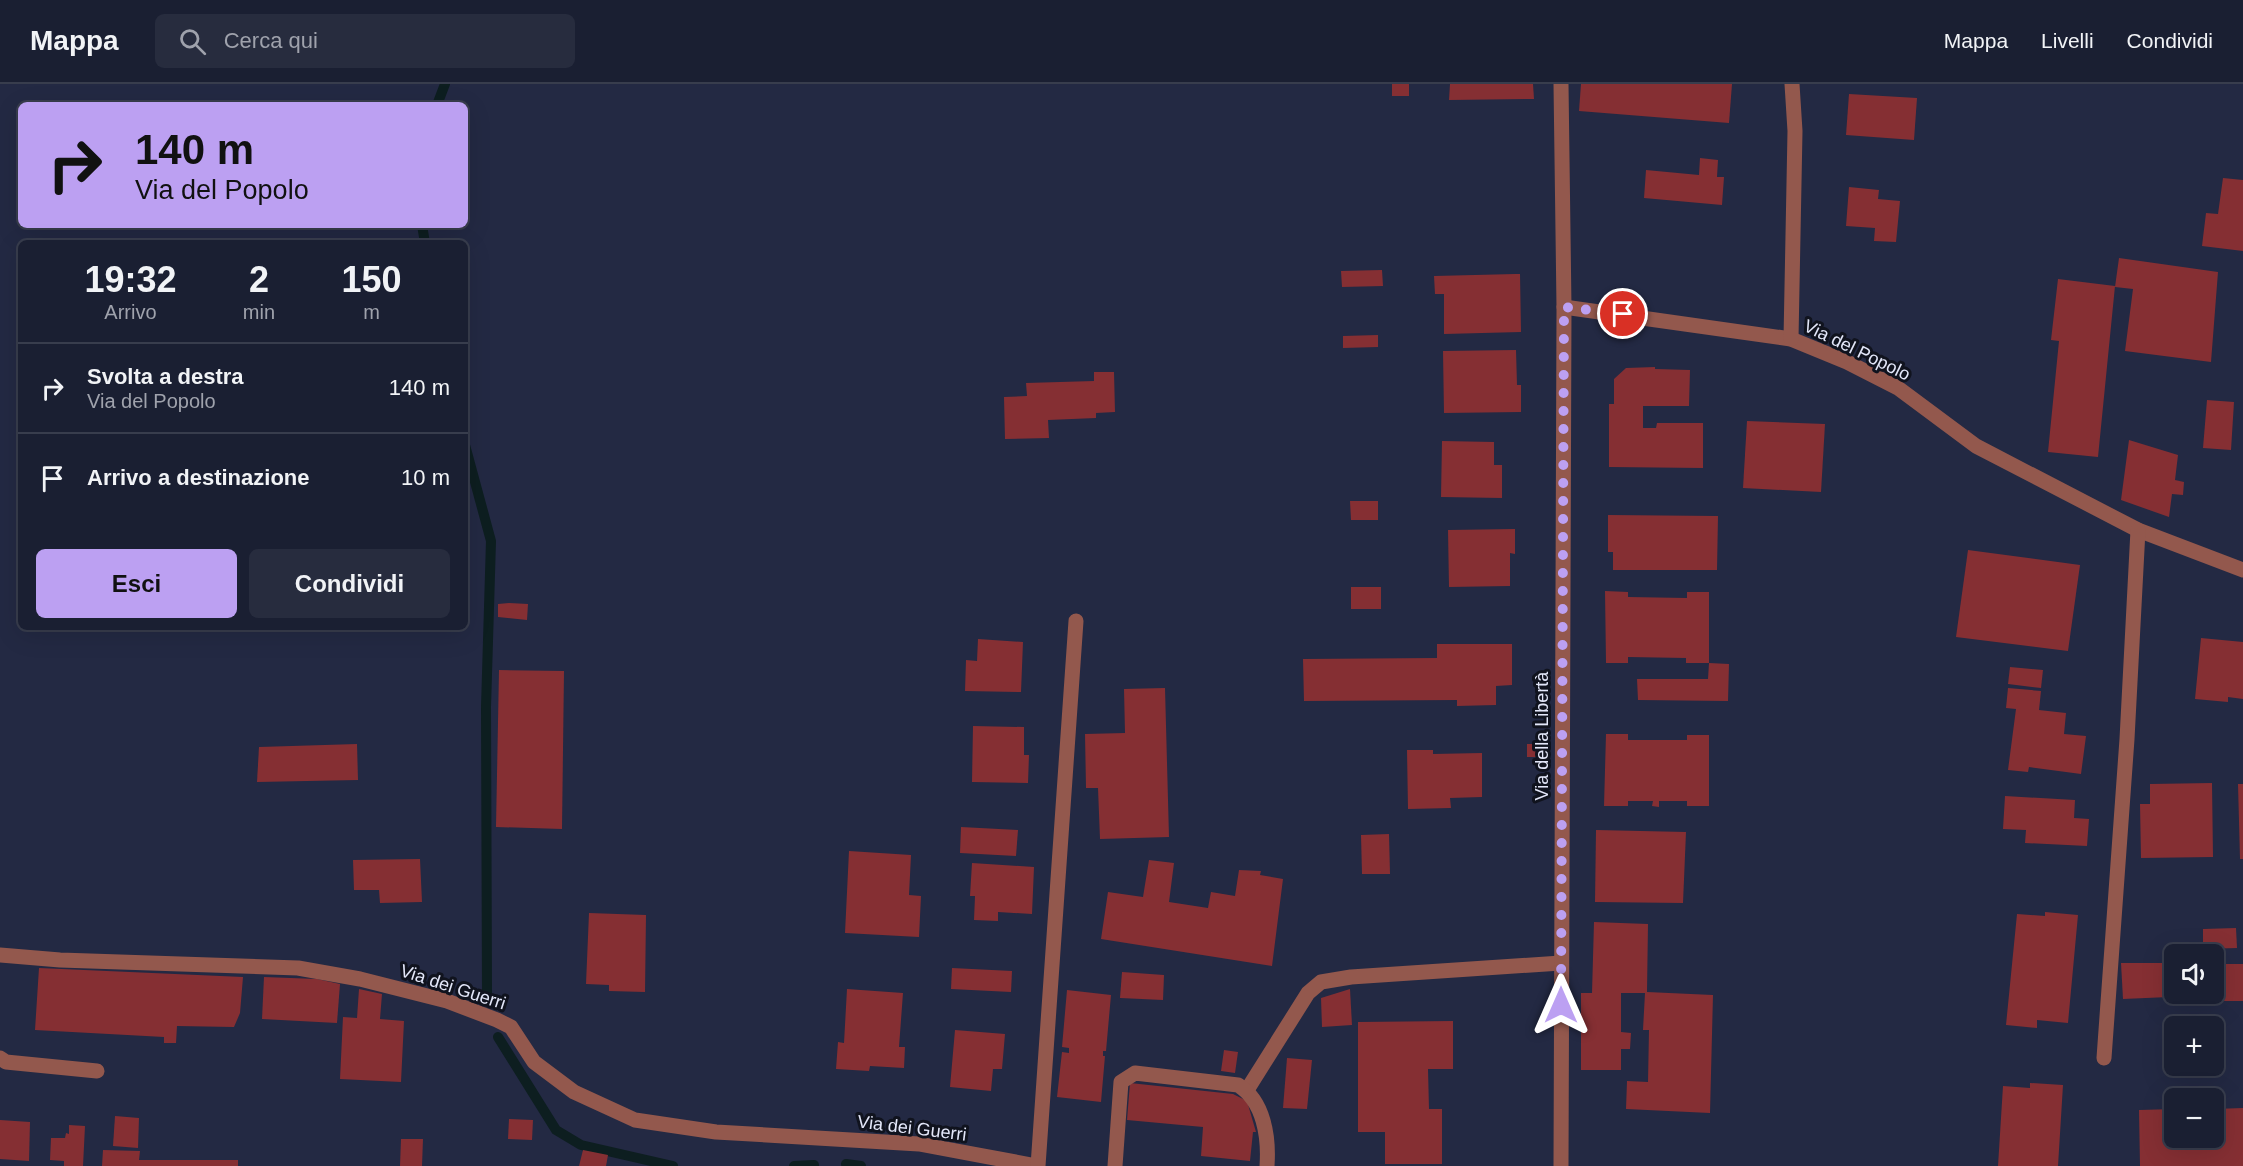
<!DOCTYPE html>
<html lang="it">
<meta charset="utf-8">
<style>
:root{--surface:#1a1f32;--page:#272c3e;--text:#f1f3f6;--muted:#9fa2ac;--line:#383d4d;--accent:#bca0f2}
body{margin:0;font-family:Arial,sans-serif;background:var(--page);color:var(--text);height:100vh;display:flex;flex-direction:column;font-size:22px;white-space:nowrap}
*{box-sizing:border-box;margin:0}
p{font-size:20px;color:var(--muted)}
.icon{flex:none;width:33px;height:33px;fill:none;stroke:currentColor;stroke-width:2;stroke-linecap:round;stroke-linejoin:round}
.map{position:relative;flex:1;overflow:hidden}
.sheet{position:absolute;left:18px;top:156px;width:450px;height:390px;display:flex;flex-direction:column;background:var(--surface);border-radius:9px;box-shadow:0 6px 24px #0002,0 0 0 2px var(--line)}
.sheet>*{flex:none}
.hud{position:absolute;left:18px;top:18px;width:450px;height:126px;border-radius:9px;box-shadow:0 6px 24px #0002,0 0 0 2px var(--line);background:#bca0f2;color:#111;overflow:hidden}
.tools{position:absolute;left:2164px;top:860px;display:grid;gap:12px}
.tools a{display:grid;place-items:center;width:60px;height:60px;border-radius:9px;background:var(--surface);box-shadow:0 6px 24px #0002,0 0 0 2px var(--line);font-size:30px}
.pin{position:absolute;display:grid;place-items:center;width:51px;height:51px;color:#fff;margin:-26px;border:3px solid #fff;border-radius:50%;box-shadow:0 2px 6px #0007}
.me{position:absolute;width:66px;margin:-33px;rotate:0deg;stroke-linejoin:round;filter:drop-shadow(0 0 4px #0008)}
.turn{display:flex;align-items:center;gap:21px;height:126px;padding:0 18px;font-size:27px}
.turn .icon{width:78px;height:78px;stroke-width:2.5}
.turn b{display:block;font-size:42px;line-height:51px}
.eta{display:flex;justify-content:space-evenly;align-items:center;height:102px;text-align:center}
.eta b{font-size:36px;font-weight:600;line-height:42px}
.cta{display:flex;gap:12px;margin-top:auto;padding:12px 18px}
.cta a{flex:1;height:69px;border-radius:9px;background:var(--accent);color:#111;font-size:24px;font-weight:600;line-height:69px;text-align:center}
.cta a+a{background:var(--page);color:var(--text)}
ul{padding:0;list-style:none}
li{display:flex;align-items:center;gap:18px;height:90px;padding:0 18px;border-top:2px solid var(--line)}
li div{flex:1}
li b{display:block;font-size:22px}
li em{font-style:normal}
header{display:flex;align-items:center;gap:36px;box-sizing:border-box;height:84px;padding:0 30px;background:var(--surface);border-bottom:2px solid var(--line)}
header strong{font-size:28px}
nav{display:flex;gap:33px;margin-inline-start:auto;font-size:21px}
.search{width:420px;height:54px;background:var(--page);display:flex;align-items:center;gap:15px;box-sizing:border-box;padding:0 21px;border-radius:9px;color:var(--muted);font-size:22px}
.map>svg:first-child{display:block}
</style>
<header>
<strong>Mappa</strong>
<div class="search"><svg class="icon" aria-label="search" viewBox="0 0 24 24"><circle cx="10" cy="10" r="6"/><path d="M15 15l6 6"/></svg>Cerca qui</div>
<nav><a>Mappa</a><a>Livelli</a><a>Condividi</a></nav>
</header>
<div class="map">
<svg width="2243" height="1082" viewBox="0 0 2243 1082">
<rect width="100%" height="100%" fill="#232943"/>
<g fill="none" stroke-linecap="round" stroke-linejoin="round">
<g stroke="#0d1e20" stroke-width="10">
<path d="M437,21L445,0"/>
<path d="M422,141L425,159"/>
<path d="M465,361L491,457L486,623L487,909"/>
<path d="M498,953L556,1046L581,1061L673,1082"/>
<path d="M846,1080L861,1082"/>
<path d="M794,1082L814,1081"/>
</g>
</g>
<g fill="#852f33">
<rect x="1392" y="0" width="17" height="12"/>
<path d="M1450,0H1533L1534,15L1449,16Z"/>
<path d="M1581,0H1732L1729,39L1579,27Z"/>
<path d="M1849,10L1917,14L1914,56L1846,51Z"/>
<path d="M1700,74L1718,76L1717,93H1724L1722,121L1644,114L1646,86L1699,91Z"/>
<path d="M2223,94L2243,96V167L2202,162L2206,129L2218,130Z"/>
<path d="M1849,103L1879,106L1878,115L1900,117L1896,158L1874,157L1875,144L1846,142Z"/>
<path d="M2119,174L2218,188L2211,278L2125,267L2133,205L2115,203Z"/>
<path d="M1382,186L1383,202L1342,203L1341,187Z"/>
<path d="M1515,190H1520L1521,248L1444,250V210H1435L1434,192Z"/>
<path d="M2058,195L2115,202L2098,373L2048,368L2059,257L2051,256Z"/>
<path d="M1378,251V263L1343,264V252Z"/>
<path d="M1516,266L1517,301H1521V328L1444,329L1443,267Z"/>
<path d="M1655,283V285L1690,286L1689,322H1643V344H1656L1657,339H1703V384L1609,383V320H1614V295L1626,284Z"/>
<path d="M1094,288H1114L1115,328L1096,329V334L1048,336L1049,354L1005,355L1004,313L1027,312L1026,299L1094,297Z"/>
<path d="M2207,316L2234,318L2231,366L2203,364Z"/>
<path d="M1747,337L1825,340L1821,408L1743,404Z"/>
<path d="M2129,356L2178,371L2175,396L2184,398L2183,411L2172,410L2169,433L2121,416Z"/>
<path d="M1442,357L1494,358V381H1502V414L1441,413Z"/>
<path d="M1350,417H1378V436H1351Z"/>
<path d="M1608,431L1718,432L1717,486H1613V468H1608Z"/>
<path d="M1515,445V470L1510,469V502L1449,503L1448,446Z"/>
<path d="M1968,466L2080,481L2068,567L1956,553Z"/>
<rect x="1351" y="503" width="30" height="22"/>
<path d="M1605,507L1628,508V513L1687,514V508H1709V579L1729,580L1728,617L1638,616L1637,595H1708L1709,579H1686V574L1628,573V579H1606Z"/>
<path d="M509,519L528,520L527,536L498,533V520Z"/>
<path d="M2201,554L2243,558V615L2228,613V618L2195,615Z"/>
<path d="M978,555L1023,558L1021,608L965,607L966,576L977,577Z"/>
<path d="M1437,560H1512V601L1496,602V621L1457,622V616L1304,617L1303,575L1437,574Z"/>
<path d="M2010,583L2043,586L2041,604L2008,600Z"/>
<path d="M499,586L564,587L562,745L496,743Z"/>
<path d="M1165,604L1169,753L1100,755L1098,704H1086L1085,650L1125,649L1124,605Z"/>
<path d="M2008,604L2041,607L2039,626L2066,629L2064,650L2086,652L2081,690L2029,683L2028,688L2008,686L2016,625L2006,624Z"/>
<path d="M973,642L1024,643V671H1029L1028,699L972,698Z"/>
<path d="M1606,650H1628V656H1687V651H1709V722H1687V717H1659V723L1652,722L1653,717H1628V722H1604Z"/>
<path d="M357,660L358,696L257,698L259,663Z"/>
<rect x="1527" y="660" width="14" height="13"/>
<path d="M1407,666H1433V670L1482,669V713L1450,714L1451,724L1408,725Z"/>
<path d="M2212,699L2213,773L2141,774L2140,720H2150V700Z"/>
<path d="M2238,700H2243V775H2240Z"/>
<path d="M2005,712L2075,716L2074,734L2089,735L2087,762L2025,759L2026,746L2003,745Z"/>
<path d="M961,743L1018,746L1016,772L960,769Z"/>
<path d="M1596,746L1686,748L1683,819L1595,818Z"/>
<path d="M1389,750L1390,790H1362L1361,751Z"/>
<path d="M849,767L911,771L909,811L921,812L919,853L845,849Z"/>
<path d="M420,775L422,818L380,819L379,806H354L353,776Z"/>
<path d="M1149,776L1174,779L1169,818L1208,824L1211,808L1235,812L1239,786L1261,787L1260,791L1283,795L1272,882L1101,855L1108,808L1143,813Z"/>
<path d="M972,779L1034,783L1032,830L998,828V837L974,836L975,812H970Z"/>
<path d="M2045,828L2078,831L2068,939L2037,936V944L2006,941L2017,830L2045,832Z"/>
<path d="M589,829L646,831L645,908L609,907V901L586,900Z"/>
<path d="M1594,838L1648,840L1647,908L1713,911L1710,1029L1626,1025L1627,997L1648,998L1649,946H1643L1645,909H1621V948L1631,949L1630,965H1621V986H1581V909H1592Z"/>
<path d="M2236,844L2237,864L2203,865V845Z"/>
<path d="M2121,879H2168L2169,913L2123,915Z"/>
<path d="M2214,880H2243V917H2203L2202,909H2214Z"/>
<path d="M39,884L243,893L240,929L234,943L177,942L176,959H164V953L35,946Z"/>
<path d="M952,884L1012,887L1011,908L951,905Z"/>
<path d="M1122,888L1164,891L1163,916L1120,914Z"/>
<path d="M264,893L317,895L340,900L337,939L262,935Z"/>
<path d="M359,905L382,910L380,935L404,937L401,998L340,995L343,933L357,934Z"/>
<path d="M847,905L903,909L899,963H905L904,984L870,982L869,987L836,985L838,958L844,959Z"/>
<path d="M1350,905L1352,941L1322,943L1321,914Z"/>
<path d="M1067,906L1111,911L1106,967H1103V972H1105L1101,1018L1057,1013L1062,968L1069,969V964L1062,963Z"/>
<path d="M1453,937V985H1428L1429,1025H1442V1080H1385V1048H1358V938Z"/>
<path d="M955,946L1005,950L1002,985H993L991,1007L950,1003Z"/>
<path d="M1224,966L1238,968L1235,989L1221,987Z"/>
<path d="M1287,974L1312,976L1307,1025L1283,1024Z"/>
<path d="M1130,999L1233,1010L1247,1017L1256,1048H1253L1250,1077L1201,1072L1203,1043L1127,1036Z"/>
<path d="M2030,999L2063,1001L2058,1082H1998L2003,1002L2030,1004Z"/>
<path d="M2243,1024V1082H2140L2139,1026L2175,1025V1053H2214V1025Z"/>
<path d="M115,1032L139,1034L138,1064L113,1062Z"/>
<path d="M509,1035L533,1036L532,1056L508,1055Z"/>
<path d="M0,1036L30,1038L29,1077L0,1075Z"/>
<path d="M69,1041L85,1042L83,1082H64V1077L50,1076L51,1054H65L66,1049L69,1050Z"/>
<path d="M401,1055H423L422,1082H400Z"/>
<path d="M103,1066L140,1067L139,1076H238V1082H102Z"/>
<path d="M583,1066L608,1071L606,1082H579Z"/>
</g>
<g fill="none" stroke-linecap="round" stroke-linejoin="round">
<g stroke="#93584d" stroke-width="15">
<path d="M0,974L6,978L97,987"/>
<path d="M1247,1006L1308,909L1321,898L1351,893L1561,879"/>
<path d="M1115,1082L1121,998L1135,989L1238,1001C1264,1017 1269,1053 1267,1082"/>
</g>
<g stroke="#93584d" stroke-width="15">
<path d="M1564,223L1791,255L1847,278L1898,304L1976,362L2138,446L2243,486"/>
<path d="M1791,255L1795,47L1792,0"/>
<path d="M0,871L60,876L298,884L360,895L447,917L497,936L511,943L534,978L574,1008L635,1036L716,1048L919,1060L1037,1082"/>
<path d="M2104,974L2127,655L2138,446"/>
<path d="M1038,1082L1076,537"/>
<path d="M1561,1082L1564,223L1561,0"/>
</g>
</g>
<g fill="none" stroke-linecap="round" stroke-linejoin="round">
<path stroke="#bca0f2" stroke-width="10" stroke-dasharray="0 18" d="M1561,921L1564,223L1623,230"/>
</g>
<g text-anchor="middle" dominant-baseline="central" stroke-width="6" stroke-linejoin="round" paint-order="stroke">
<g font-size="18" fill="#e3e7f9" stroke="#10131e">
<text transform="translate(1857 266) rotate(26)">Via del Popolo</text>
<text transform="translate(1542 652) rotate(-90)">Via della Libertà</text>
<text transform="translate(453 903) rotate(18)">Via dei Guerri</text>
<text transform="translate(912 1044) rotate(7)">Via dei Guerri</text>
</g>
</g>
</svg>
<div class="tools">
<a><svg class="icon" aria-label="sound" viewBox="0 0 24 24"><path d="M4 9h4l5-4v14l-5-4H4zM17 9q2 3 0 6"/></svg></a>
<a>+</a>
<a>−</a>
</div>
<div class="pin" style="left:1623px;top:230px;background:#d93025"><svg class="icon" aria-label="arrive" viewBox="0 0 24 24"><path d="M6 21V4h12l-3 4 3 4H6"/></svg></div>
<svg class="me" style="left:1561px;top:921px" viewBox="-20 -20 40 40"><path d="M0-17L14 15 0 8-14 15z" fill="#bca0f2" stroke="#fff" stroke-width="4"/></svg>
<div class="hud">
<div class="turn"><svg class="icon" aria-label="right" viewBox="0 0 24 24"><path d="M7 20v-9h11M14 6l5 5-5 5"/></svg><div><b>140 m</b>Via del Popolo</div></div>
</div>
<section class="sheet">
<div class="eta">
<div><b>19:32</b><p>Arrivo</p></div>
<div><b>2</b><p>min</p></div>
<div><b>150</b><p>m</p></div>
</div>
<ul>
<li><svg class="icon" aria-label="right" viewBox="0 0 24 24"><path d="M7 20v-9h11M14 6l5 5-5 5"/></svg><div><b>Svolta a destra</b><p>Via del Popolo</p></div><em>140 m</em></li>
<li><svg class="icon" aria-label="arrive" viewBox="0 0 24 24"><path d="M6 21V4h12l-3 4 3 4H6"/></svg><div><b>Arrivo a destinazione</b></div><em>10 m</em></li>
</ul>
<div class="cta"><a>Esci</a><a>Condividi</a></div>
</section>
</div>
